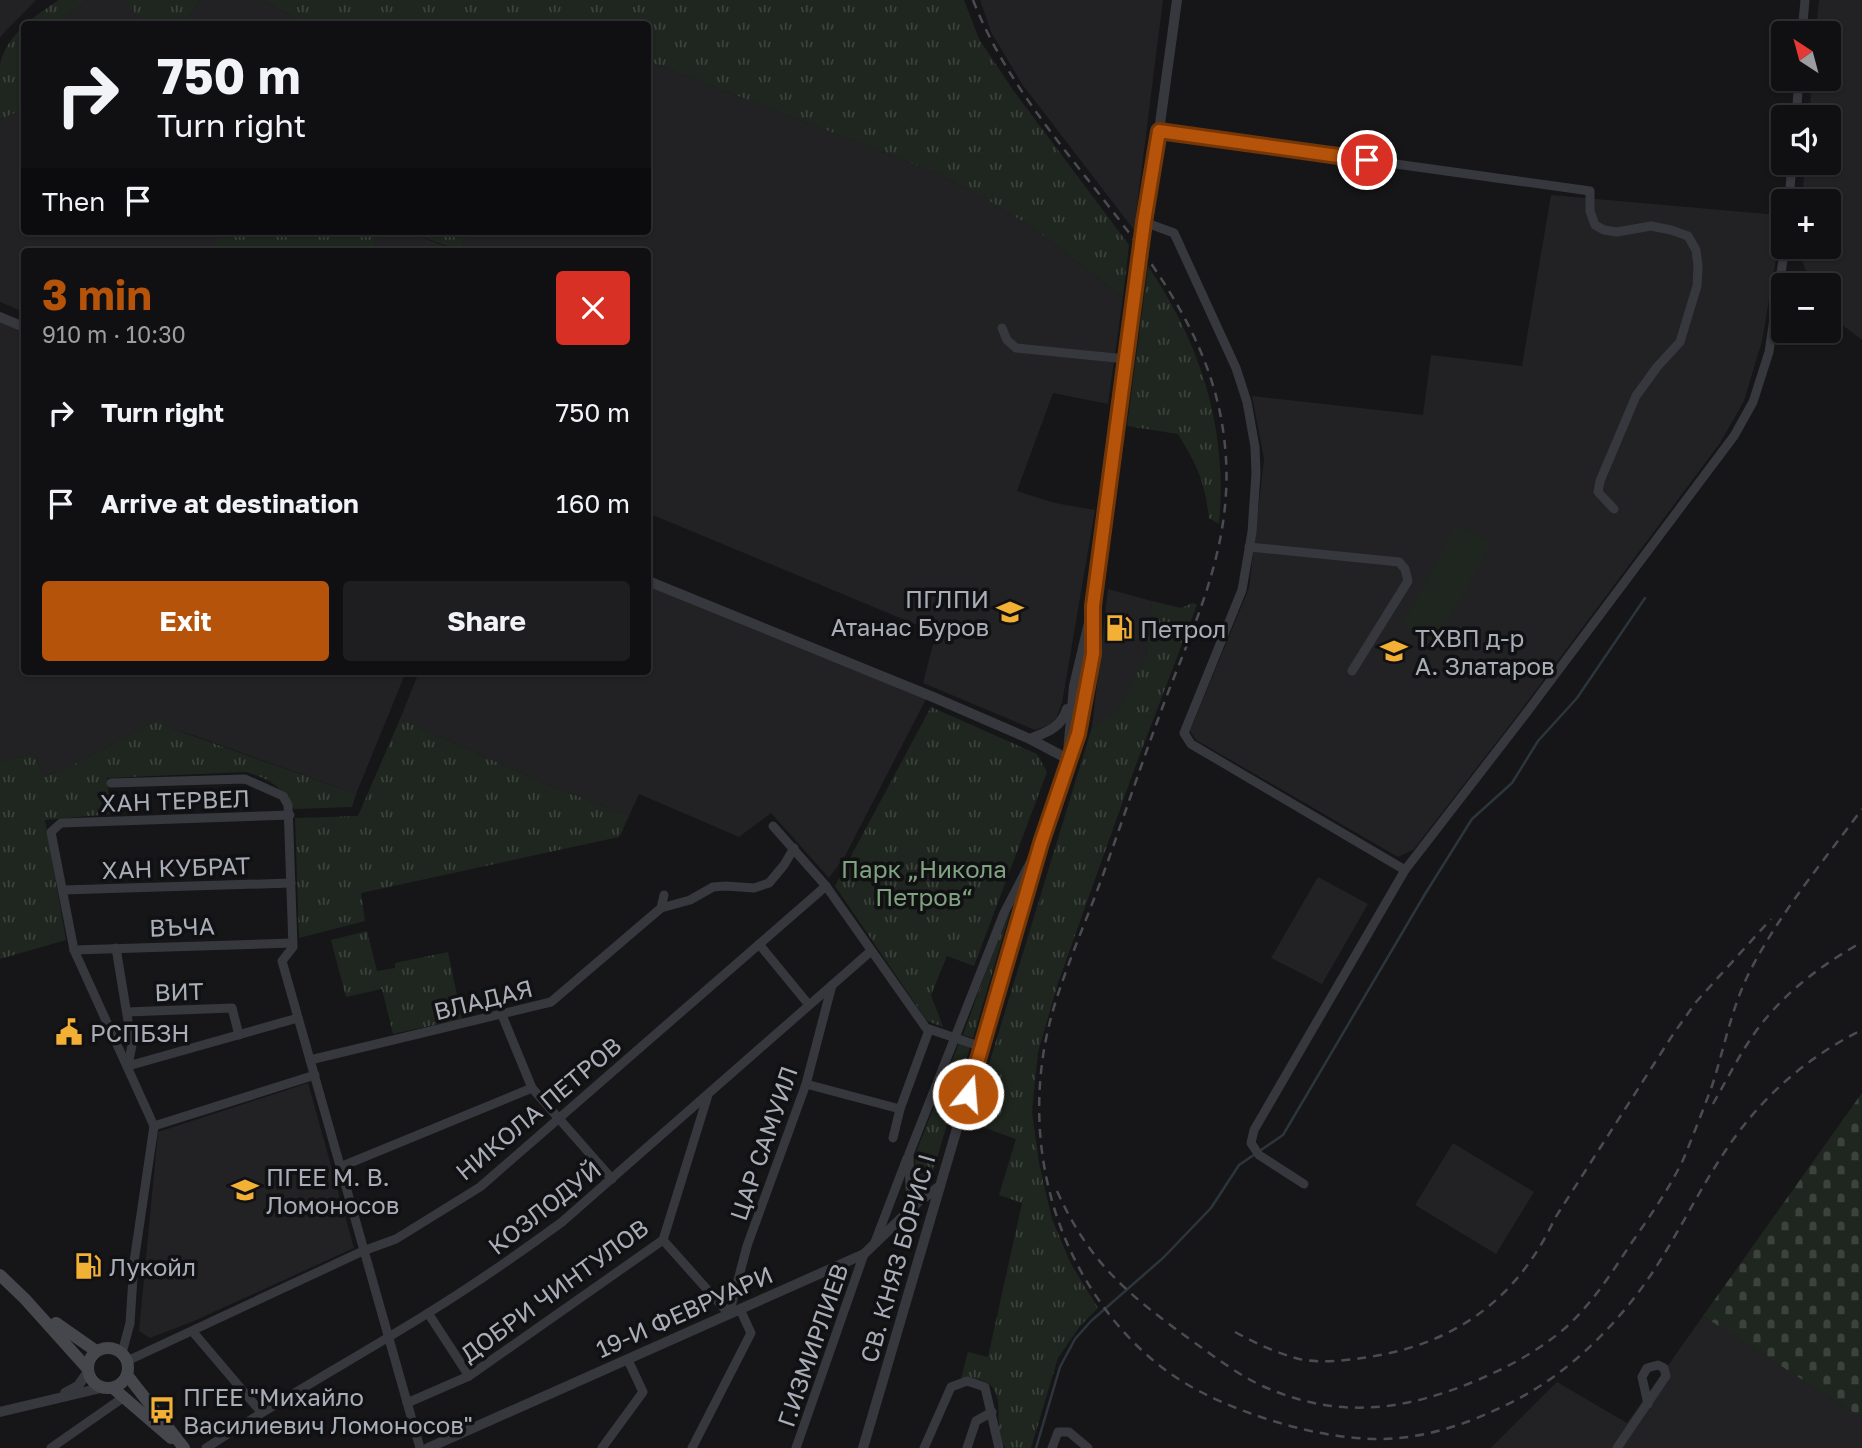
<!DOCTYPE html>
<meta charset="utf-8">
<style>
:root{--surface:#101012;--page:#1e1e20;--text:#f1f3f6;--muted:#9c9d9f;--line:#303032;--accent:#b45309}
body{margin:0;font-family:"Golos Text",sans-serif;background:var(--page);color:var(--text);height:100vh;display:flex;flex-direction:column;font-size:26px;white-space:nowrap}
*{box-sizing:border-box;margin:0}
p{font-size:23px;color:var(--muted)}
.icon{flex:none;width:38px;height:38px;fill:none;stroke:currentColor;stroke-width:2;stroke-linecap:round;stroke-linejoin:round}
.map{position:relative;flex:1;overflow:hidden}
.drawer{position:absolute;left:21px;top:248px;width:630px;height:427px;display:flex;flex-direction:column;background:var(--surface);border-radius:7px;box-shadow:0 2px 5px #0004,0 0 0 2px var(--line)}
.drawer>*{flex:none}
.banner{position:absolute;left:21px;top:21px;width:630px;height:214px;border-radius:7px;box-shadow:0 2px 5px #0004,0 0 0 2px var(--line);background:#101012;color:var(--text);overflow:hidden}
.needle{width:46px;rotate:324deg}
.tools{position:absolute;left:1771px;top:21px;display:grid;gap:14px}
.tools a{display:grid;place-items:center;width:70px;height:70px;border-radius:7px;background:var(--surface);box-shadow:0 2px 5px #0004,0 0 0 2px var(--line);font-size:35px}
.pin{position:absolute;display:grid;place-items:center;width:60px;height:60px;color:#fff;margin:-30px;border:4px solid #fff;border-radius:50%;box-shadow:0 2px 7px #0007}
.me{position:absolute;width:77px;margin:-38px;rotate:17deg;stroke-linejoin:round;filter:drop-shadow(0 0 5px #0008)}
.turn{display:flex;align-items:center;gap:24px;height:147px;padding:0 21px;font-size:32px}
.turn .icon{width:91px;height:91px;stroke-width:2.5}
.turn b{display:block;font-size:49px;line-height:60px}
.then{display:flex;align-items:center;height:66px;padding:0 21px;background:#0003;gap:14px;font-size:26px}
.round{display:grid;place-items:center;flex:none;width:74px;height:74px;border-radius:7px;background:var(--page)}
.overview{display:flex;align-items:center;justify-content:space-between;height:119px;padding:0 21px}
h1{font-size:42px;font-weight:700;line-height:52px;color:var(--accent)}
.action{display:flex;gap:14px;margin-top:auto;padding:14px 21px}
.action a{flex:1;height:80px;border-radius:7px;background:var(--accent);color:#fff;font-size:28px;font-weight:700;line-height:80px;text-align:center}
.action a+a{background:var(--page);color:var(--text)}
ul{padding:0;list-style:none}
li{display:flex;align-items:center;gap:21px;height:91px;padding:0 21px}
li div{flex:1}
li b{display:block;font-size:26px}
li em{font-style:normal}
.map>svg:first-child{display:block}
</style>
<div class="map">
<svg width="1862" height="1448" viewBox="0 0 1862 1448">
<defs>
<pattern id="grass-tufts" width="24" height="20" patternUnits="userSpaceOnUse" patternTransform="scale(1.75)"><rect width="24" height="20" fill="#1e261f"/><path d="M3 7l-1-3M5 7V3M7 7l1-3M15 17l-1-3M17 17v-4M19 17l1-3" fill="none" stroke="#3c433d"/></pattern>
<pattern id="cemetery-stones" width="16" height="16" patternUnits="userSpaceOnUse" patternTransform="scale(1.75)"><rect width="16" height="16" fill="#1e261f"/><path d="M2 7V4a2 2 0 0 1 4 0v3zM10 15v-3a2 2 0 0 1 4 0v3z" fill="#3c433d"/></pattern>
</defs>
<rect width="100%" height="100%" fill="#161618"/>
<g fill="#222225">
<path d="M0,0H36L0,37Z"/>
<path d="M88,0H125L142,24H55Z"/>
<path d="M199,0H262L307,24H184Z"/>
<path d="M980,0H1163L1134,230L1022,84L991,32Z"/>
<path d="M1819,0H1862V340L1836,320L1829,310V285H1812L1798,251V247H1829V201H1802L1805,163H1829V117H1809L1812,79H1829V33H1816Z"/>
<path d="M648,61L934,172L983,197L1032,227L1123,297L1108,404L1053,393L1017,491L1055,503L1095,510L1062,703L1056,719L1049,725L1035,730L923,683L936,633L648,513V252L460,251L468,231H648Z"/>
<path d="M24,109V231H220L211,252H24V312L0,302V119Z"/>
<path d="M1551,195L1778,215L1776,259L1762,341L1744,401L1720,443L1519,713L1414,849L1398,857L1196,740L1190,731L1249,588L1264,459L1252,396L1423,415L1431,355L1522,366Z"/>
<path d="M380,231H407L459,252H371Z"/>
<path d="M0,322L24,331V672H181L183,675L185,672H406L356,794L198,737L164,726L150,724L71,766L44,777L34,754L0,761Z"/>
<path d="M648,586L926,699L845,856L829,878L771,813L739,837L639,794L629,816L546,784L400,719L419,672H648Z"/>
<path d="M1108,589L1152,601L1146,655L1119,709L1092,727Z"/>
<path d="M1318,877L1368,904L1322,984L1271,958Z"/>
<path d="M308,1083L354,1248L194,1321L150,1338L139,1331L158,1132Z"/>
<path d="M1453,1143L1534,1192L1496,1254L1415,1205Z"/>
<path d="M1703,1316L1862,1418V1448H1491L1557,1382L1627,1423Z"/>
</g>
<g fill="url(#grass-tufts)">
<path d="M59,0H88L55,24H24V109L0,119C0,103 0,78 0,64C7,34 36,15 59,0Z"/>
<path d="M125,0H199L184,24H142Z"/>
<path d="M262,0H964L979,39L1013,90L1129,245L1123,297L1032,227L983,197L934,172L648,61V24H307Z"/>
<path d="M220,231H380L371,252H211Z"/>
<path d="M407,231H468L460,251Z"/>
<path d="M1148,266C1201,345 1228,428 1219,524L1209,518C1205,482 1197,465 1178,434L1127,426Z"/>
<path d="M1152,601L1181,608L1193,603L1197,605L1134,770L1058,983L1038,1052L1032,1112L1039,1163L1052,1219L1071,1264L1098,1308L1080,1326L1058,1358L1031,1448H1006C987,1423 1019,1376 961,1378L968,1352L988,1357L1022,1203L999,1195L1016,1139L971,1123L1092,727L1119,709L1146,655Z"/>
<path d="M931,707L1037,754L1047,772L974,966L947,956L931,995L943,1027L927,1021L835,886Z"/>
<path d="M400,719L546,784L629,816L619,837L361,893L365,921L299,938L295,818L358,816Z"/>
<path d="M163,721L165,726L356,794L352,807L294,809C280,786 272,780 246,772L107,778L111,814L45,820L66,940L0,959V761L34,754L44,777L71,766L150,724Z"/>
<path d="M1007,913H1010L973,1038L963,1035Z"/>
<path d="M367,931L377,971L395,968V963L448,952L462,1019L393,1034L382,989L346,997L331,940Z"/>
<path d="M959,1043L970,1047L931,1178L919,1190L916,1186L915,1155Z"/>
</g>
<path fill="url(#cemetery-stones)" d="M1862,1093V1418L1703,1316Z"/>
<path fill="#1e261f" d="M1457,525L1492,542L1436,643L1402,625Z"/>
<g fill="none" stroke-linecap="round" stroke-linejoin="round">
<path stroke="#2c353c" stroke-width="2.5" d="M1036,1448L1060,1367L1075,1339L1091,1321L1163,1258L1211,1208L1239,1165L1283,1135L1425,894L1472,819L1512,783L1538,741L1577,698L1645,598"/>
<g stroke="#37383d" stroke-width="9">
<path d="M1802,33L1805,0"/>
<path d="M1796,117L1799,79"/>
<path d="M1159,131L1590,191V211L1595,225L1604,230L1617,232L1651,226L1671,230L1688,236L1696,250L1698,266L1697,286L1680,342L1657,367L1636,396L1600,481L1598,492L1614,509"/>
<path d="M1789,201L1792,163"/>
<path d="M1144,222L1174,233L1236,368L1247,402L1255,447L1256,473L1252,532L1242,590L1184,733L1191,744L1405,870"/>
<path d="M1002,328L1007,340L1016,348L1126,359"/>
<path d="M1249,547L1399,562L1405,569L1408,581L1352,671"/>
<path d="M111,783L245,779L283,796L288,805L293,947L282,961L420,1448"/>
<path d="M773,826L826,886L926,1028L982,1047"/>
<path d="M63,890L291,883"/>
<path d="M661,908L690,900L713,887L726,886L754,888L769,883L784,865L794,848"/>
<path d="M759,944L809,1005"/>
<path d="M116,948L132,1045L128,1066L298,1018"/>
<path d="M74,950L292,943"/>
<path d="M127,1012L232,1008L239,1035"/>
<path d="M502,1015L532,1088L612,1179"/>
<path d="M310,1060L551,1002L661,908L664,895"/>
<path d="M806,1084L900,1109"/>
<path d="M154,1126L315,1075"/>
<path d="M893,1138L900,1109L929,1030"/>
<path d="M340,1167L532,1088"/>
<path d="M1304,1184L1259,1155L1251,1143L1254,1130L1405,870L1524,716L1734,436L1753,402L1769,352L1785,247"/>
<path d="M918,1202L910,1188L909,1154L1004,913L1033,857"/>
<path d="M663,1240L729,1314"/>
<path d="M875,1242L907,1158"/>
<path d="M428,1313L469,1376"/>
<path d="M729,1314L747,1246L806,1084L832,985"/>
<path d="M193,1332L261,1412"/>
<path d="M122,1353L130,1323L134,1262L154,1126L74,950L51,832L61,823L290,815"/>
<path d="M127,1361L363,1251L396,1239L480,1187L826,886"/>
<path d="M407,1403L469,1376L663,1240L708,1095"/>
<path d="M51,1448L124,1397"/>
<path d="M206,1448C278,1401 352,1360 425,1315C472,1286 517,1255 562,1222L871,951"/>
<path d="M602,1448L643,1392L628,1360"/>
<path d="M692,1448L751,1333L740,1309"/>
<path d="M796,1448L864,1254"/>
<path d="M924,1448L951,1387L967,1381L985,1387L999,1448"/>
<path d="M967,1448L976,1421L992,1412"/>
<path d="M1052,1448L1058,1432H1069L1088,1448"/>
<path d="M1617,1448L1666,1376L1664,1368L1658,1365L1647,1368L1642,1377L1648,1404"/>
</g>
<g stroke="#37383d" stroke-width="10">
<path d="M0,317L24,327"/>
<path d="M648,581L933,697L1030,739L1068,759"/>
<path d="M1030,739C1047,732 1061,728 1067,709"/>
<path d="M1068,752L1074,686L1093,606L1144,222L1159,131L1177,0"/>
<path d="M65,1393L78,1386L87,1373"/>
<path d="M0,1412L101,1388"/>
<path d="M428,1448L864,1254L918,1202L940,1186"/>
<path d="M863,1448L1041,843L1078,735L1093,654V606"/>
</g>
<g stroke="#45474d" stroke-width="12">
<path d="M0,1275L25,1299L87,1368"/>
<path d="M56,1323L96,1351"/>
<circle cx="108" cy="1368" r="20"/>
<path d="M127,1375L184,1448"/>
<path d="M113,1388L171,1438"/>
</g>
<g stroke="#4a4c52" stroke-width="2.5" stroke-dasharray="9 7" stroke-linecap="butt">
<path d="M973,0C1035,160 1208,266 1225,446C1234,536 1201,609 1169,690C1146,750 1126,811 1104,872C1088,917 1068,961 1054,1007C1027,1097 1037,1194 1083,1275C1111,1324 1150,1366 1201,1392C1256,1420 1336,1444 1399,1438C1430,1435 1463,1425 1491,1412C1555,1385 1606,1338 1646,1282C1683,1229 1708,1168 1749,1119C1779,1082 1819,1051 1862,1030"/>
<path d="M1713,1104C1730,1074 1746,1041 1768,1016C1794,985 1827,962 1862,942"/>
<path d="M1057,1191C1091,1266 1130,1296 1195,1343C1218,1359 1241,1377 1267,1388C1341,1420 1408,1410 1480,1379C1510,1366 1538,1351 1564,1329C1590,1306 1609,1277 1628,1248C1648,1219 1668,1191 1683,1160C1693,1136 1703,1110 1712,1086C1724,1049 1731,1010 1748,975C1778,915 1822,863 1862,809"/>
<path d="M1235,1332C1255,1343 1276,1353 1299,1359C1318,1363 1343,1361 1362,1358C1453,1346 1517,1300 1555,1218L1672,1036L1696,1002L1771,919"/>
</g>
</g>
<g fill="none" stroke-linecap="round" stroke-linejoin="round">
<defs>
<path id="route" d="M968,1094L1041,843L1078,734L1093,654V606L1144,222L1159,131L1367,160"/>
</defs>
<use href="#route" stroke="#753606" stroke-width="18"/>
<use href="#route" stroke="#b45309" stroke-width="12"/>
</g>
<defs>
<symbol id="school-bare" viewBox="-9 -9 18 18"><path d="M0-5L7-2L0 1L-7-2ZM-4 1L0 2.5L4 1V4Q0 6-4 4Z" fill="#f2b134" stroke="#111113" stroke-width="2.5" paint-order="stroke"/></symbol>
<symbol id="fuel-bare" viewBox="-9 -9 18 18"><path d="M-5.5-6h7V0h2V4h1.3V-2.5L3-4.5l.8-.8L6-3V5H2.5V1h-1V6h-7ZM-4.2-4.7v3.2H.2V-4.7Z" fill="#f2b134" stroke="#111113" stroke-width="2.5" paint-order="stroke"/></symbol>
<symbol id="civic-bare" viewBox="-9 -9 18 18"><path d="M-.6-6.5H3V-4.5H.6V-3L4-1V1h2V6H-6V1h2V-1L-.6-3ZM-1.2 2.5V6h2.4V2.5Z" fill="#f2b134" stroke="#111113" stroke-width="2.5" paint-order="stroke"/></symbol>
<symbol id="bus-bare" viewBox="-9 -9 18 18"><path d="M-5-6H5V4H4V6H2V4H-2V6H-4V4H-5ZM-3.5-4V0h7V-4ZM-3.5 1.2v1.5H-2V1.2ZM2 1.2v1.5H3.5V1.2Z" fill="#f2b134" stroke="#111113" stroke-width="2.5" paint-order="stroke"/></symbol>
</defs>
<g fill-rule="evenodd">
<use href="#school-bare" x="991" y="593" width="38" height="38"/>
<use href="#fuel-bare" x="1100" y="609" width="38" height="38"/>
<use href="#school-bare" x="1375" y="632" width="38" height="38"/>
<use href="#civic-bare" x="50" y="1013" width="38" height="38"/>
<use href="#school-bare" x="226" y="1171" width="38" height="38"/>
<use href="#fuel-bare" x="69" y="1247" width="38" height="38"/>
<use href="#bus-bare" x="143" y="1391" width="38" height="38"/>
</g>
<g text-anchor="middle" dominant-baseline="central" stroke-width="7" stroke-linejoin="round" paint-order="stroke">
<g font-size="24" fill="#a8adb8" stroke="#111113" text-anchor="start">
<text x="989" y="598" text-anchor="end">ПГЛПИ<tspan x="989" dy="28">Атанас Буров</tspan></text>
<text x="1140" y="628">Петрол</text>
<text x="1415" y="637">ТХВП д-р<tspan x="1415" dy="28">А. Златаров</tspan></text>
<text x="90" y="1032">РСПБЗН</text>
<text x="266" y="1176">ПГЕЕ М. В.<tspan x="266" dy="28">Ломоносов</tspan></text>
<text x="109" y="1266">Лукойл</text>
<text x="183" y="1396">ПГЕЕ "Михайло<tspan x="183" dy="28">Василиевич Ломоносов"</tspan></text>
</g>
<g font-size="24" fill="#a8adb8" stroke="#111113">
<text transform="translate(175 800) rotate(-2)">ХАН ТЕРВЕЛ</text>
<text transform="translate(176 867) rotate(-2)">ХАН КУБРАТ</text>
<text transform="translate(182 926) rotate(-2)">ВЪЧА</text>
<text transform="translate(179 991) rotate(-2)">ВИТ</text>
<text transform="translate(483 999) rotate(-14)">ВЛАДАЯ</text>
<text transform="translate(538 1108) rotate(-40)">НИКОЛА ПЕТРОВ</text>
<text transform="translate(763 1143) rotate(-71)">ЦАР САМУИЛ</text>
<text transform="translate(544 1207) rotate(-38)">КОЗЛОДУЙ</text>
<text transform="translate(897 1258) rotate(-74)">СВ. КНЯЗ БОРИС I</text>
<text transform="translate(554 1290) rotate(-36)">ДОБРИ ЧИНТУЛОВ</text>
<text transform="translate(684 1311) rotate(-24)">19-И ФЕВРУАРИ</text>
<text transform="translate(812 1345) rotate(-71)">Г.ИЗМИРЛИЕВ</text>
</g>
<g font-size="24" fill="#7fa381" stroke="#111113">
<text x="924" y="868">Парк „Никола<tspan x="924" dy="28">Петров“</tspan></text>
</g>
</g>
</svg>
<div class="tools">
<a><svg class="needle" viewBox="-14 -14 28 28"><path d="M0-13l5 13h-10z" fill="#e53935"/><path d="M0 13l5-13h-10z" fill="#9c9d9f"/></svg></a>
<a><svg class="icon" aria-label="sound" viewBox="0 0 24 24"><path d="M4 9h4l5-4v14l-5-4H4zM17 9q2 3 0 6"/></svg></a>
<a>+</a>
<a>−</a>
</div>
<div class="pin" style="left:1367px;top:160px;background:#d93025"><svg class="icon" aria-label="arrive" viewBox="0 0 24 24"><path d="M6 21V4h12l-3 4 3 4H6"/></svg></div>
<svg class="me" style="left:968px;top:1094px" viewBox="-20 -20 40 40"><circle r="17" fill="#b45309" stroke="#fff" stroke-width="3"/><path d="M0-11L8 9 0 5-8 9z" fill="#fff"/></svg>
<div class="banner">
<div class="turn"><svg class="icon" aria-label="right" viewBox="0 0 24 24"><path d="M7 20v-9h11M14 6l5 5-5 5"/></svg><div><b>750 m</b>Turn right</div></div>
<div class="then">Then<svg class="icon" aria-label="arrive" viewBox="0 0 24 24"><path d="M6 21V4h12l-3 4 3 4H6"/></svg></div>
</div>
<section class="drawer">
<div class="overview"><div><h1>3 min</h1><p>910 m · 10:30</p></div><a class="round" style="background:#d93025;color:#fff"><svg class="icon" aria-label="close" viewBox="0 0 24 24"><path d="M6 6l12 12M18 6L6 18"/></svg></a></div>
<ul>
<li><svg class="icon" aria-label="right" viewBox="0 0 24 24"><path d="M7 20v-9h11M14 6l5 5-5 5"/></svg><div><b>Turn right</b></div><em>750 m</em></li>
<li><svg class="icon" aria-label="arrive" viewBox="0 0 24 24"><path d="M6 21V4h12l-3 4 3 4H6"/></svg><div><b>Arrive at destination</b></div><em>160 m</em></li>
</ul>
<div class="action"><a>Exit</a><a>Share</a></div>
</section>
</div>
